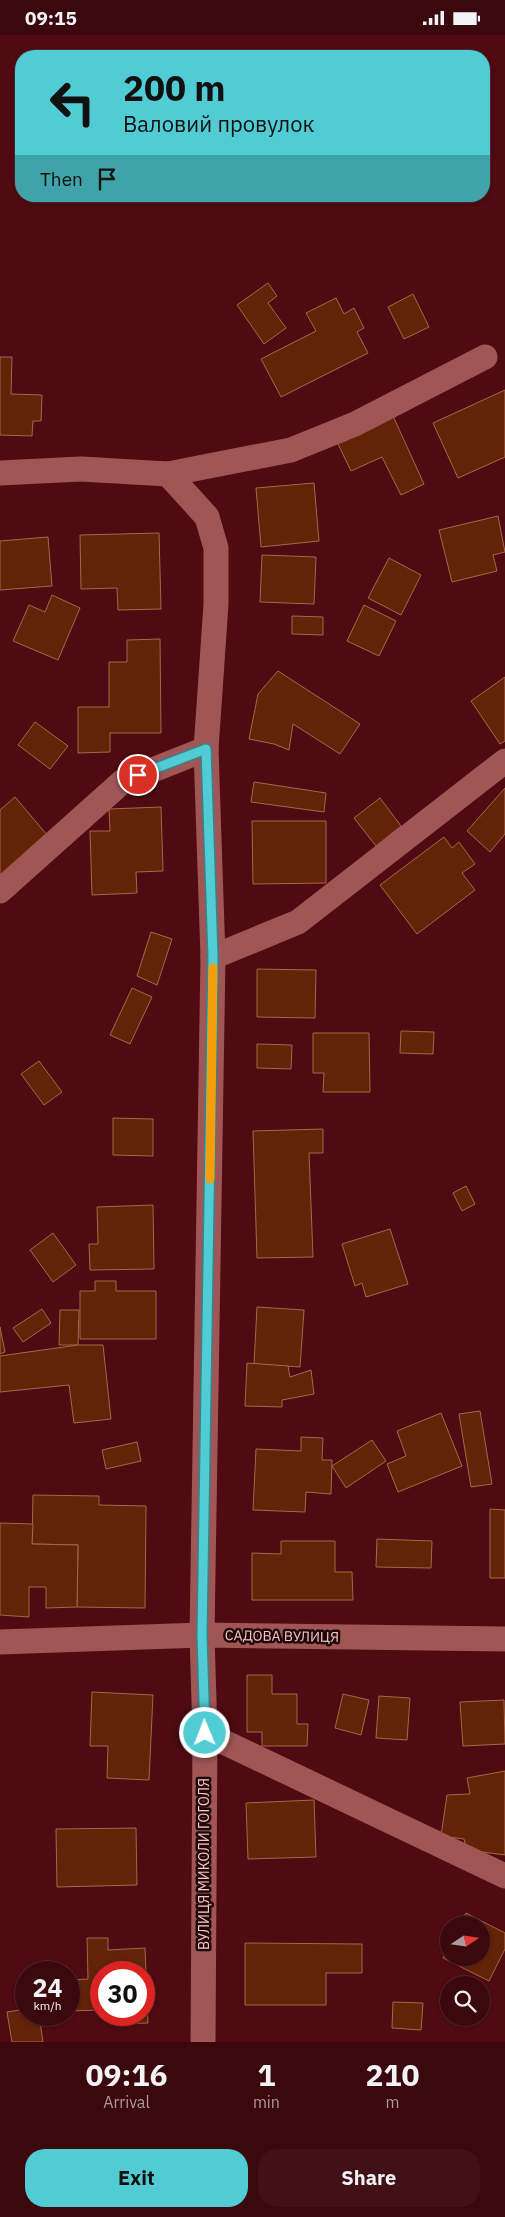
<!DOCTYPE html>
<meta charset="utf-8">
<style>
:root{--surface:#3b080e;--page:#421117;--text:#f1f3f6;--muted:#ac9a9e;--line:#54292e;--accent:#51ccd4}
body{margin:0;font-family:"IBM Plex Sans",sans-serif;background:var(--page);color:var(--text);height:100vh;display:flex;flex-direction:column;font-size:19px;white-space:nowrap}
*{box-sizing:border-box;margin:0}
p{font-size:16px;color:var(--muted)}
.icon{flex:none;width:28px;height:28px;fill:none;stroke:currentColor;stroke-width:2;stroke-linecap:round;stroke-linejoin:round}
.map{position:relative;height:2007px;overflow:hidden}
.drawer{display:flex;flex-direction:column;background:var(--surface);flex:1}
.drawer>*{flex:none}
.top-card{position:absolute;left:15px;top:15px;width:475px;height:152px;border-radius:20px;box-shadow:0 1px 4px #0004,0 0 0 1px var(--line);background:#51ccd4;color:#111;overflow:hidden}
.needle{width:32px;rotate:77deg}
.buttons{position:absolute;left:440px;top:1881px;display:grid;gap:10px}
.buttons a{display:grid;place-items:center;width:50px;height:50px;border-radius:50%;background:var(--surface);box-shadow:0 1px 4px #0004,0 0 0 1px var(--line);font-size:25px}
.speed{position:absolute;left:15px;top:1926px;display:flex;gap:10px;font-size:25px;font-weight:700;text-align:center}
.speed>*{display:grid;place-content:center;width:65px;height:65px;border-radius:50%;background:var(--surface);box-shadow:0 1px 4px #0004,0 0 0 1px var(--line);line-height:1}
.speed small{font-size:12px;font-weight:400}
.speed .limit{border:8px solid #d22;background:#fff;color:#111}
.pin{position:absolute;display:grid;place-items:center;width:42px;height:42px;color:#fff;margin:-21px;border:2px solid #fff;border-radius:50%;box-shadow:0 1px 5px #0007}
.me{position:absolute;width:55px;margin:-28px;rotate:359deg;stroke-linejoin:round;filter:drop-shadow(0 0 4px #0008)}
.turn{display:flex;align-items:center;gap:18px;height:105px;padding:0 25px;font-size:22px}
.turn .icon{width:65px;height:65px;stroke-width:2.5}
.turn b{display:block;font-size:35px;line-height:42px}
.then{display:flex;align-items:center;height:48px;padding:0 25px;background:#0003;gap:10px;font-size:19px}
.eta{display:flex;justify-content:space-evenly;align-items:center;height:85px;text-align:center}
.eta b{font-size:30px;font-weight:800;line-height:35px}
.primary-button{display:flex;gap:10px;margin-top:auto;padding:10px 25px}
.primary-button a{flex:1;height:58px;border-radius:20px;background:var(--accent);color:#111;font-size:20px;font-weight:800;line-height:58px;text-align:center}
.primary-button a+a{background:var(--page);color:var(--text)}
.status{display:flex;justify-content:space-between;align-items:center;height:35px;padding:0 25px;background:var(--surface);direction:ltr}
.status svg{height:14px;fill:currentColor}
.map>svg:first-child{display:block}
</style>
<div class="status"><b>09:15</b><svg viewBox="0 0 49 12"><path d="M0 12V9h3v3zM5 12V6h3v6zM10 12V3h3v9zM15 12V0h3v12zM26 1h20v11H26zM47 4h2v5h-2z"/></svg></div>
<div class="map">
<svg width="505" height="2007" viewBox="0 0 505 2007">
<rect width="100%" height="100%" fill="#4f0a12"/>
<g fill="#622307" stroke="#ab654b">
<path d="M268,248L277,261L268,268L286,293L264,309L237,270Z"/>
<path d="M413,259L429,292L404,304L388,272Z"/>
<path d="M336,263L344,279L354,273L364,293L357,297L368,318L281,362L261,324L316,296L306,278Z"/>
<path d="M0,322H12L11,359L42,360L41,386H33L32,401L0,400Z"/>
<path d="M505,355V422L458,443L433,388Z"/>
<path d="M393,381L424,449L401,460L382,422L351,436L337,407Z"/>
<path d="M314,448L319,506L261,512L256,453Z"/>
<path d="M498,481L505,517L493,520L497,536L452,547L439,495Z"/>
<path d="M159,498L161,574L118,575L117,553L81,554L80,500Z"/>
<path d="M48,502L52,551L0,555V506Z"/>
<path d="M262,520L316,522L314,569L260,567Z"/>
<path d="M389,523L421,540L401,580L368,563Z"/>
<path d="M52,560L80,573L58,625L13,606L29,570L45,577Z"/>
<path d="M364,570L396,586L379,621L347,606Z"/>
<path d="M292,581L323,582V600L292,599Z"/>
<path d="M160,604L161,698H110V717L78,718V672H109V627H127V605Z"/>
<path d="M278,636L360,689L340,719L293,689L289,715L274,709L249,704L258,659Z"/>
<path d="M505,642V706L500,709L471,666Z"/>
<path d="M35,687L68,711L50,734L18,710Z"/>
<path d="M254,747L326,758L324,777L251,767Z"/>
<path d="M505,753V799L490,817L467,796Z"/>
<path d="M15,762L48,801L0,841V775Z"/>
<path d="M380,763L401,791L376,811L354,783Z"/>
<path d="M161,772L163,836L136,837L137,858L92,860L90,796H110L109,774Z"/>
<path d="M252,786H326V848L253,849Z"/>
<path d="M444,802L452,813L459,807L475,829L462,838L475,855L417,899L380,850Z"/>
<path d="M151,897L172,904L157,950L137,941Z"/>
<path d="M257,934L316,935L315,983L257,982Z"/>
<path d="M132,953L152,962L130,1009L110,1000Z"/>
<path d="M401,996L434,997L433,1019L400,1018Z"/>
<path d="M313,998H369L370,1057H323L324,1038H313Z"/>
<path d="M257,1009L292,1010L291,1034L257,1033Z"/>
<path d="M39,1026L62,1057L44,1070L21,1039Z"/>
<path d="M113,1083L153,1084V1121L113,1120Z"/>
<path d="M323,1094V1118H309L313,1222L257,1223L253,1096Z"/>
<path d="M466,1151L475,1169L462,1176L453,1158Z"/>
<path d="M153,1170L154,1234L90,1235L89,1209H98L97,1172Z"/>
<path d="M390,1194L408,1249L366,1262L362,1248L355,1251L342,1209Z"/>
<path d="M53,1198L76,1230L53,1247L30,1215Z"/>
<path d="M95,1246H116V1256H156V1304H80V1256H95Z"/>
<path d="M257,1272L304,1275L300,1332L254,1329Z"/>
<path d="M42,1274L51,1288L23,1307L13,1293Z"/>
<path d="M60,1275H79L78,1310H59Z"/>
<path d="M0,1292L5,1317L0,1319Z"/>
<path d="M78,1310H103L111,1384L74,1388L69,1350L0,1357V1321Z"/>
<path d="M247,1328L288,1331L290,1342L311,1335L314,1359L282,1365V1372L245,1371Z"/>
<path d="M480,1376L492,1449L471,1452L459,1379Z"/>
<path d="M441,1378L462,1431L398,1457L387,1429L406,1421L397,1396Z"/>
<path d="M301,1402L323,1403L322,1425H332L331,1459L306,1457L305,1477L253,1475L256,1414L301,1416Z"/>
<path d="M372,1405L386,1426L346,1453L332,1431Z"/>
<path d="M137,1407L141,1426L106,1434L102,1415Z"/>
<path d="M33,1460L99,1461V1470L146,1471L145,1573L77,1572L78,1510L32,1509Z"/>
<path d="M490,1474L505,1475V1543H490Z"/>
<path d="M0,1488L33,1489L32,1509L78,1510L77,1572L46,1573V1552H29V1582L0,1580Z"/>
<path d="M377,1504L432,1506L431,1533L376,1532Z"/>
<path d="M281,1506H335V1537H352L353,1565H252V1518L281,1519Z"/>
<path d="M247,1640H272V1659H297V1689H308L307,1711H262V1697H247Z"/>
<path d="M92,1657L153,1660L149,1745L107,1743L108,1711H90Z"/>
<path d="M343,1659L369,1665L361,1700L335,1693Z"/>
<path d="M379,1661L410,1663L407,1705L376,1703Z"/>
<path d="M504,1665L505,1709L463,1711L460,1667Z"/>
<path d="M505,1736V1820L467,1815L464,1804L441,1801L447,1760L470,1759L467,1743Z"/>
<path d="M314,1765L316,1822L248,1824L246,1768Z"/>
<path d="M136,1793L137,1850L57,1852L56,1794Z"/>
<path d="M466,1878L505,1898V1914L489,1946L443,1923L449,1912V1922H481V1890H460Z"/>
<path d="M87,1903H108V1915L145,1913L148,1988L111,1989V1980H144V1938H101V1975L69,1976V1945L88,1944Z"/>
<path d="M245,1908L362,1909V1938H326V1970H245Z"/>
<path d="M393,1967L423,1968L421,1995L392,1993Z"/>
<path d="M26,1974V1980H39L43,2007H12L7,1977Z"/>
</g>
<g fill="none" stroke-linecap="round" stroke-linejoin="round">
<g stroke="#a15656" stroke-width="25">
<path d="M0,438L81,434L168,439L291,415L355,389L485,322"/>
<path d="M168,439L207,482L216,513V569L206,714L213,922L202,1600L205,1698L203,2007"/>
<path d="M0,856L122,747L206,714"/>
<path d="M213,922L298,887L505,726"/>
<path d="M0,1607L202,1600L505,1604"/>
<path d="M205,1698L505,1841"/>
</g>
</g>
<g fill="none" stroke-linecap="round" stroke-linejoin="round">
<defs>
<path id="route" d="M138,740L206,714L213,922L202,1600L205,1698"/>
</defs>
<use href="#route" stroke="#35858a" stroke-width="12"/>
<use href="#route" stroke="#51ccd4" stroke-width="9"/>
<path stroke="#f59e0b" stroke-width="9" d="M210,1144L213,933"/>
</g>
<g text-anchor="middle" dominant-baseline="central" stroke-width="5" stroke-linejoin="round" paint-order="stroke">
<g font-size="14" fill="#f3c8c6" stroke="#230708">
<text transform="translate(282 1601) rotate(1)">САДОВА ВУЛИЦЯ</text>
<text transform="translate(204 1829) rotate(-90)">ВУЛИЦЯ МИКОЛИ ГОГОЛЯ</text>
</g>
</g>
</svg>
<div class="buttons">
<a><svg class="needle" viewBox="-14 -14 28 28"><path d="M0-13l5 13h-10z" fill="#e53935"/><path d="M0 13l5-13h-10z" fill="#ac9a9e"/></svg></a>
<a><svg class="icon" aria-label="search" viewBox="0 0 24 24"><circle cx="10" cy="10" r="6"/><path d="M15 15l6 6"/></svg></a>
</div>
<div class="speed"><div>24<small>km/h</small></div><div class="limit">30</div></div>
<div class="pin" style="left:138px;top:740px;background:#d93025"><svg class="icon" aria-label="arrive" viewBox="0 0 24 24"><path d="M6 21V4h12l-3 4 3 4H6"/></svg></div>
<svg class="me" style="left:205px;top:1698px" viewBox="-20 -20 40 40"><circle r="17" fill="#51ccd4" stroke="#fff" stroke-width="3"/><path d="M0-11L8 9 0 5-8 9z" fill="#fff"/></svg>
<div class="top-card">
<div class="turn"><svg class="icon" aria-label="left" viewBox="0 0 24 24"><path d="M17 20v-9H6M10 6l-5 5 5 5"/></svg><div><b>200 m</b>Валовий провулок</div></div>
<div class="then">Then<svg class="icon" aria-label="arrive" viewBox="0 0 24 24"><path d="M6 21V4h12l-3 4 3 4H6"/></svg></div>
</div>
</div>
<section class="drawer">
<div class="eta">
<div><b>09:16</b><p>Arrival</p></div>
<div><b>1</b><p>min</p></div>
<div><b>210</b><p>m</p></div>
</div>
<div class="primary-button"><a>Exit</a><a>Share</a></div>
</section>
